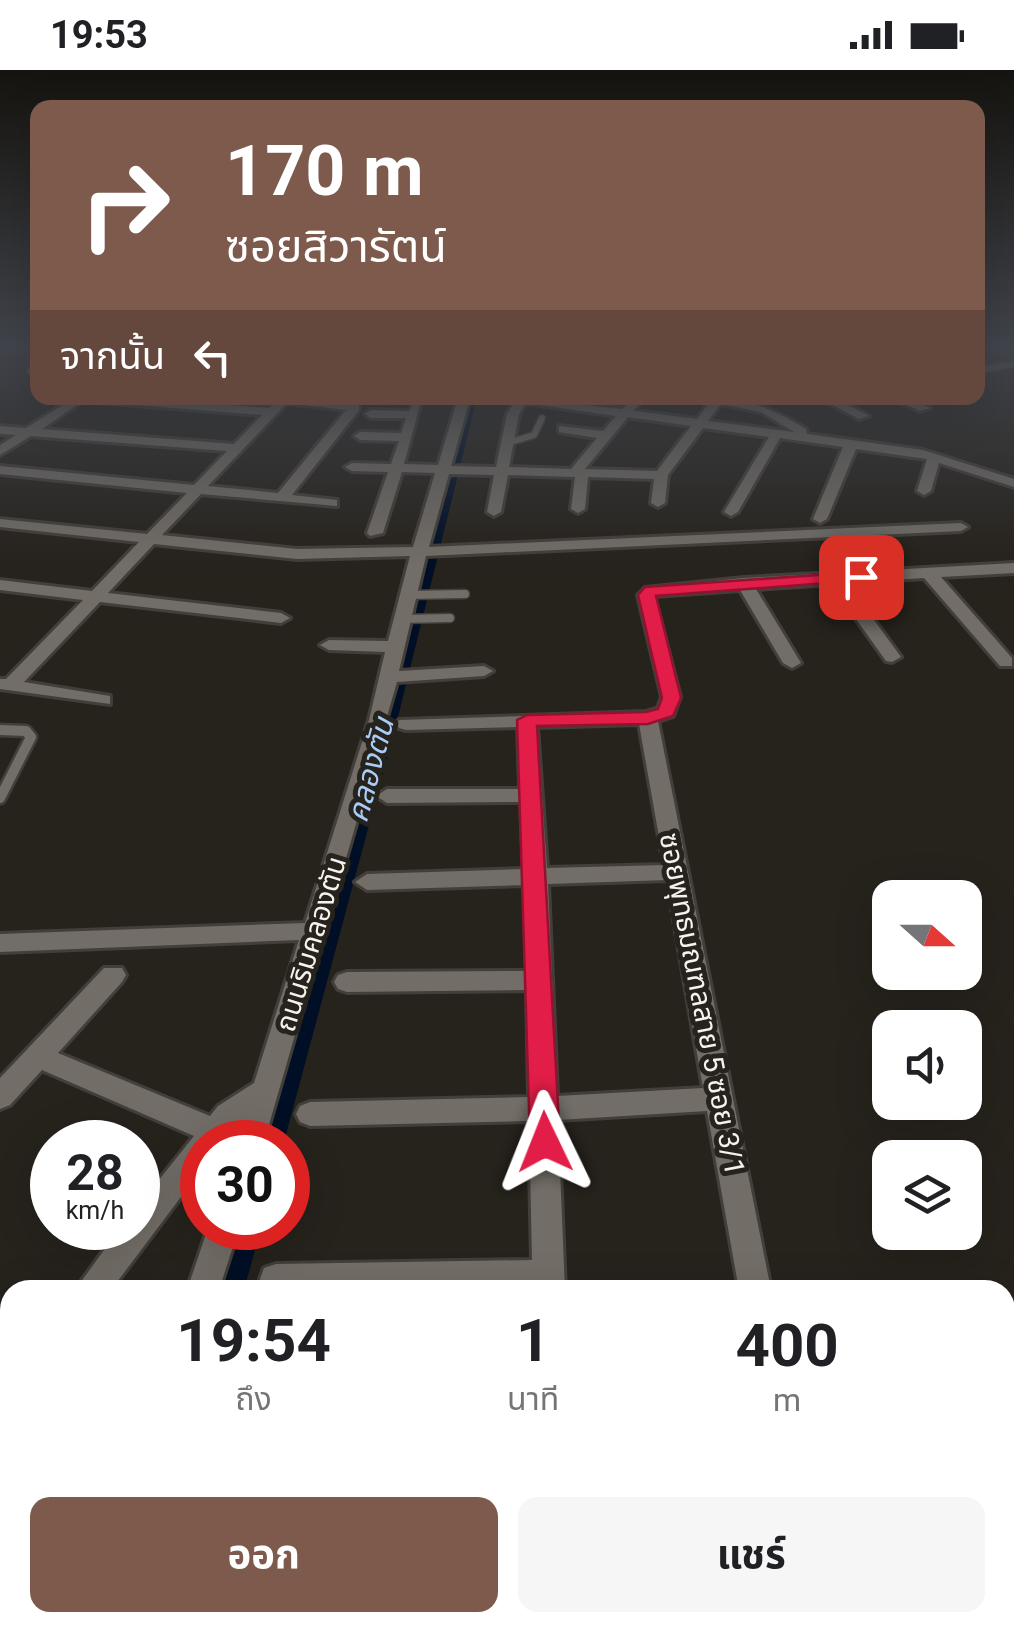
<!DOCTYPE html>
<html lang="th">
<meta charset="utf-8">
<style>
:root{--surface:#fff;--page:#f6f6f6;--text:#202124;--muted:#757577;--accent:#7e5a4d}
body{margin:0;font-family:Roboto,"Noto Sans Thai",sans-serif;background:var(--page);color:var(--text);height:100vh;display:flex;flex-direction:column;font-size:38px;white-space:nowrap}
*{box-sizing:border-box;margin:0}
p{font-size:32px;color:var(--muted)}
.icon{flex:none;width:55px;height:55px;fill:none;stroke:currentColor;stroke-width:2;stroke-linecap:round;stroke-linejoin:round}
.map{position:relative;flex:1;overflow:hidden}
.panel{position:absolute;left:0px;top:1210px;width:1015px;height:352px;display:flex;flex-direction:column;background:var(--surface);border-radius:30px 30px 0 0;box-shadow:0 10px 40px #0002}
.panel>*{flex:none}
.guide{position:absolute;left:30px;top:30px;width:955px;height:305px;border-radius:20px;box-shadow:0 10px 40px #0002;background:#7e5a4d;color:#fff;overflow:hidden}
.needle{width:65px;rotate:111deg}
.buttons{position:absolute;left:872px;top:810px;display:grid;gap:20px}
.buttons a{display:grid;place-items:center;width:110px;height:110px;border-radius:20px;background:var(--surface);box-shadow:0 10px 40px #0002;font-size:50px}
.speed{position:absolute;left:30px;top:1050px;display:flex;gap:20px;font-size:50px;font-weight:700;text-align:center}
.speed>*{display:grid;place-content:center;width:130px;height:130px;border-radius:50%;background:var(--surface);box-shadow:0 10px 40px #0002;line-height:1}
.speed small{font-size:25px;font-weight:400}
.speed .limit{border:15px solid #d22;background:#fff;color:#111}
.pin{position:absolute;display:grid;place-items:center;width:85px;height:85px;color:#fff;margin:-42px;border-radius:20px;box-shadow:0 5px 15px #0006}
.me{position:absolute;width:110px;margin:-55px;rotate:358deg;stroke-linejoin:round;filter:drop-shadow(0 0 8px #0008)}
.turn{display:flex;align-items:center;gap:35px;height:210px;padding:0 30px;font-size:45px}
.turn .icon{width:130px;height:130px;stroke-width:2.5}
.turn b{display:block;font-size:70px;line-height:85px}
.then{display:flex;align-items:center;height:95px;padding:0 30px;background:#0003;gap:20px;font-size:38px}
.eta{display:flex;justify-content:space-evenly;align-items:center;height:170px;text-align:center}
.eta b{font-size:60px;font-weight:700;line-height:70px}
.button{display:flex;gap:20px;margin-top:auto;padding:20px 30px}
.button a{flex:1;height:115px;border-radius:20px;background:var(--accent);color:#fff;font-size:40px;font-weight:700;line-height:115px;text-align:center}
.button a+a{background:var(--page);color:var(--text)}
.status{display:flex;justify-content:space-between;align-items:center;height:70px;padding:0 50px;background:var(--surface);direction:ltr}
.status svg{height:28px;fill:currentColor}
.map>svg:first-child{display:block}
</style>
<div class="status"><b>19:53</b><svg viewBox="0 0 49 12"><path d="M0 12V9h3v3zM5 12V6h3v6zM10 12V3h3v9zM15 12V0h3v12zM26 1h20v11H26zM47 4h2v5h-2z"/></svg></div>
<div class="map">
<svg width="1014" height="1561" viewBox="0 0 1014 1561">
<rect width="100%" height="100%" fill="#26221c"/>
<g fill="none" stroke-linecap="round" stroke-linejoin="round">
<g fill="#000f26" fill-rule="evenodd">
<path d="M465,328H477L399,643L284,1072H255L379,643Z"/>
<path d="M230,1158H261L244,1220H212Z"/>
<path d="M114,1552H154L152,1561H112Z"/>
</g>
<defs>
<g id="lane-far2">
<path d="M38,296L30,301L38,303"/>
<path d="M978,300L1014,294"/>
<path d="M508,373L534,365L542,348"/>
</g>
<g id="lane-far1">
<path d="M407,525L465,524"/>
<path d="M401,549L450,548"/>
</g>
<path id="lane" d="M0,660L26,661L31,667L0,728"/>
<g id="street">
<path d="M74,328H87L42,359L234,374L262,345L97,332L91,328H135L269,338L279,328L359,334V340L292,425L337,430V436L201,424L162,465L297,479L413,477L435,403L402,402L383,463L370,466L367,463L388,402L352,401L345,397L352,393L391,394L399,371L360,370L354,366L360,362L401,363L406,348H371L365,344L371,340L409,341L412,335H420L404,394L438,395L458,328H470L451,396L496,397L507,344L517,328L622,339L633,330L639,334L634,341L697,349L713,328C749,328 776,341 806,359L807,364L923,380L1014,409V417L939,393L931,421L924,425L917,421L927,389L856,379L827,449L820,453L813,449L843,377L780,368L738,442L731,446L724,442L769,367L703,358L668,405L665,433L658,437L651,433L654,409L588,407L585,439L578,443L571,439L575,407L508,405L501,442L494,446L487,442L494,405L449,404L429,477L961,453L968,457L961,461L426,486L399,601L484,596L493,601L484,606L397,612L264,1072H236L242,1051L223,1072H202V1099L111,1220H75L120,1158H138V1136L194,1066L42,1000L10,1035L0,1039V1008L104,898H122L126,905L122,912L58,983L210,1046L218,1036L254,1013L299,870L0,882V864L305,853L369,650L385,582L329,580L320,575L329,570L388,571L410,486L297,489L154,474L108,523L281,543L290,548L281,553L100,532L24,612L110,626V634L0,619V609H6L83,530L0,520V510L92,521L139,472L0,457V449L147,464L187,423L0,404V396L194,415L227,381L31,366L0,385V375L16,365L0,364V356L26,358ZM287,333L346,340L278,423L208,416ZM526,333L616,346L603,361L559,356V362L597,368L571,399L509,397L519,344ZM721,334L761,342L794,362L708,351ZM628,347L691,356L657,401L585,399Z"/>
<path d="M820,328H834L869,346L859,349Z"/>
<path d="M892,328H907L930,338L920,341Z"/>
<path d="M1014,493V503L941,507L1012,588V596H1000L924,508L847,513L901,587L892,592L886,591L831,514L756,519L801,593L792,598L783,593L740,520L654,526L680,627L673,646L658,651L771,1220H739L707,1041L558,1050L565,1220H264L260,1209L264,1198L276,1194L532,1190L529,1051L310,1056L300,1052L296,1044L300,1036L310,1032L529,1027L527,920L347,922L338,919L334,912L338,905L347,902L527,901L525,815L367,820L355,812L367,804L524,799L521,732L387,733L376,726L387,719H520L518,657L406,660L399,658L396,654L399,650L646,642L658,638L662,627L638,525L645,518L744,508ZM639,654L664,795L547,798L537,657ZM667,810L703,1018L557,1026L548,814Z"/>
<path d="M208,1158H239L219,1220H187Z"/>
<path d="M10,1305V1350L0,1354V1310Z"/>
<rect x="1005" y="1386" width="9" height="38"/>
<path d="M77,1552H118L115,1561H75Z"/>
<path d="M540,1552H580L581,1561H541Z"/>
<path d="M798,1552H838L839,1561H799Z"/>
</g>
</defs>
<use href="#lane-far2" stroke="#423e3a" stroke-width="9"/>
<use href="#lane-far1" stroke="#423e3a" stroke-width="11"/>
<use href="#lane" stroke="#423e3a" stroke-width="15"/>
<use href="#street" stroke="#423e3a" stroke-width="6"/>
<use href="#lane-far2" stroke="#726d66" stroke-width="6"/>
<use href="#lane-far1" stroke="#726d66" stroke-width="8"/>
<use href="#lane" stroke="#726d66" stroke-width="10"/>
<use href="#street" fill="#726d66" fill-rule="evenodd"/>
</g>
<linearGradient id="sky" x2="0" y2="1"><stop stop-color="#15130f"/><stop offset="0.56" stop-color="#41444b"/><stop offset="1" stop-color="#41444b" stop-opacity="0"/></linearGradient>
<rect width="1014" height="495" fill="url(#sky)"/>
<path fill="#e11d48" stroke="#92132f" stroke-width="2.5" d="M861,502L867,503V510L656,526L681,628L673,646L648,654L537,656L560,1072L556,1081L545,1085L535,1081L530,1072L517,650L527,645L646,642L658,639L662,628L638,525L645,517Z"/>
<g text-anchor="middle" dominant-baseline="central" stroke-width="10" stroke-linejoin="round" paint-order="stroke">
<g font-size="28" fill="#f6f3ef" stroke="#26221c">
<text transform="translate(311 874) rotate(-73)">ถนนริมคลองตัน</text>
<text transform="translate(702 934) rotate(79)">ซอยพุทธมณฑลสาย 5 ซอย 3/1</text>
</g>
<g font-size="30" font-style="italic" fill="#a9ccf7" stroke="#26221c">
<text transform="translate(370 700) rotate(-75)">คลองตัน</text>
</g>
</g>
</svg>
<div class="buttons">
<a><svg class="needle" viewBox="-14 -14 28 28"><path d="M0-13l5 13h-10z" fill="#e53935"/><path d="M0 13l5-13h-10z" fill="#757577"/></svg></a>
<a><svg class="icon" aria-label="sound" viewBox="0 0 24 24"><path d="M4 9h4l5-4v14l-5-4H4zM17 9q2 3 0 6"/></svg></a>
<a><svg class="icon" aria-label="layers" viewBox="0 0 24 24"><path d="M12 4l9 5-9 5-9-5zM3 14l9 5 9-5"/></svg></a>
</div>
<div class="speed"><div>28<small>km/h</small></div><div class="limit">30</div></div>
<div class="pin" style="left:861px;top:507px;background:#d93025"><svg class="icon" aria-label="arrive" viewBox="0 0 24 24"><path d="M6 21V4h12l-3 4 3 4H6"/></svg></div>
<svg class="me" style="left:545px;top:1072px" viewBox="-20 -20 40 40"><path d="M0-17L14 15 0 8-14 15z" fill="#e11d48" stroke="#fff" stroke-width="4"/></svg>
<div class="guide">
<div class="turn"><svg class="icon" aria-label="right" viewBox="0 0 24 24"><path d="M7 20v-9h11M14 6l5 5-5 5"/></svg><div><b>170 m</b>ซอยสิวารัตน์</div></div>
<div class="then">จากนั้น<svg class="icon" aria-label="left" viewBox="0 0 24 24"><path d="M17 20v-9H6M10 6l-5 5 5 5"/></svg></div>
</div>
<section class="panel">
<div class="eta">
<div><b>19:54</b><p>ถึง</p></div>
<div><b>1</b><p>นาที</p></div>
<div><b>400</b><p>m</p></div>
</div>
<div class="button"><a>ออก</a><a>แชร์</a></div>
</section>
</div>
